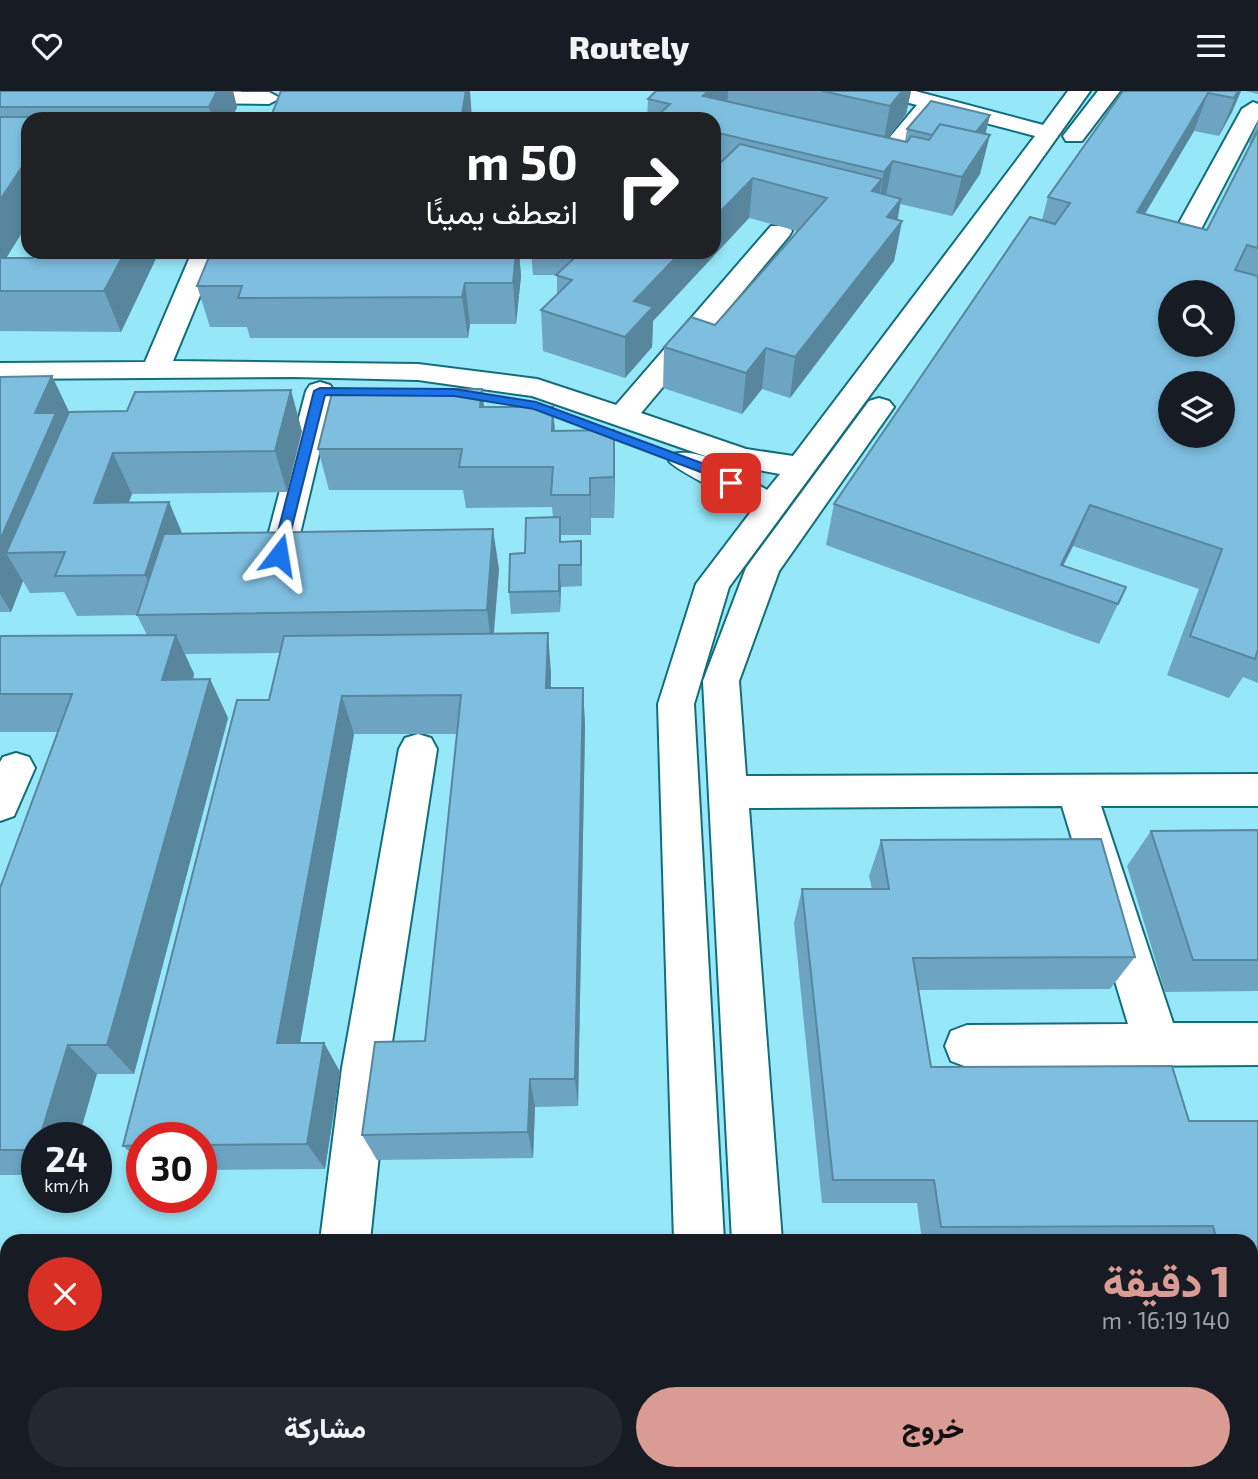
<!DOCTYPE html>
<html lang="ar">
<meta charset="utf-8">
<style>
:root{--surface:#171b24;--page:#242831;--text:#f1f3f6;--muted:#9ea1a6;--accent:#d99b93}
body{margin:0;font-family:"Exo 2",Vazirmatn,sans-serif;background:var(--page);color:var(--text);direction:rtl;height:100vh;display:flex;flex-direction:column;font-size:26px;white-space:nowrap}
*{box-sizing:border-box;margin:0}
p{font-size:23px;color:var(--muted)}
.icon{flex:none;width:38px;height:38px;fill:none;stroke:currentColor;stroke-width:2;stroke-linecap:round;stroke-linejoin:round}
.map{position:relative;flex:1;overflow:hidden;direction:ltr}
.details{position:absolute;left:0px;top:1143px;width:1258px;height:247px;display:flex;flex-direction:column;background:var(--surface);border-radius:21px 21px 0 0;box-shadow:0 4px 10px #0003;direction:rtl}
.details>*{flex:none}
.guide{position:absolute;left:21px;top:21px;width:700px;height:147px;border-radius:21px;box-shadow:0 4px 10px #0003;direction:rtl;background:#202124;color:#fff;overflow:hidden}
.controls{position:absolute;left:1158px;top:189px;display:grid;gap:14px}
.controls a{display:grid;place-items:center;width:77px;height:77px;border-radius:50%;background:var(--surface);box-shadow:0 4px 10px #0003;font-size:35px}
.speed{position:absolute;left:21px;top:1031px;display:flex;gap:14px;font-size:35px;font-weight:700;text-align:center}
.speed>*{display:grid;place-content:center;width:91px;height:91px;border-radius:50%;background:var(--surface);box-shadow:0 4px 10px #0003;line-height:1}
.speed small{font-size:18px;font-weight:400}
.speed .limit{border:10px solid #d22;background:#fff;color:#111}
.pin{position:absolute;display:grid;place-items:center;width:60px;height:60px;color:#fff;margin:-30px;border-radius:14px;box-shadow:0 4px 10px #0006}
.me{position:absolute;width:77px;margin:-38px;rotate:14deg;stroke-linejoin:round;filter:drop-shadow(0 0 5px #0008)}
.turn{display:flex;align-items:center;gap:24px;height:147px;padding:0 28px;font-size:32px}
.turn .icon{width:91px;height:91px;stroke-width:2.5}
.turn b{display:block;font-size:49px;line-height:60px}
.round{display:grid;place-items:center;flex:none;width:74px;height:74px;border-radius:37px;background:var(--page)}
.head{display:flex;align-items:center;justify-content:space-between;height:119px;padding:0 28px}
h1{font-size:42px;font-weight:800;line-height:52px;color:var(--accent)}
.button{display:flex;gap:14px;margin-top:auto;padding:14px 28px}
.button a{flex:1;height:80px;border-radius:42px;background:var(--accent);color:#111;font-size:28px;font-weight:800;line-height:80px;text-align:center}
.button a+a{background:var(--page);color:var(--text)}
header{display:flex;justify-content:space-between;align-items:center;height:91px;padding:0 28px;background:var(--surface);font-size:32px;font-weight:800}
.map>svg:first-child{display:block}
</style>
<header><svg class="icon" aria-label="menu" viewBox="0 0 24 24"><path d="M4 6h16M4 12h16M4 18h16"/></svg>Routely<svg class="icon" aria-label="heart" viewBox="0 0 24 24"><path d="M12 20l-8-8c-3-5 5-10 8-4 3-6 11-1 8 4z"/></svg></header>
<div class="map">
<svg width="1258" height="1388" viewBox="0 0 1258 1388">
<rect width="100%" height="100%" fill="#96e7f7"/>
<g fill="none" stroke-linecap="round" stroke-linejoin="round">
<defs>
<g id="street">
<path d="M879,0H915L1043,34L1068,0H1090L974,163L729,496L694,613L724,1150H674L658,613L696,493L753,418C737,409 675,379 669,370L673,363C704,355 741,384 767,399L780,383L731,374L532,305L418,289L294,286L0,288V272L145,271L192,161H218L173,270L418,273L537,288L616,314L771,135H789L792,140L789,145L641,322L746,358L793,365L1035,45L936,19L890,75H874L870,70L874,65L917,14L882,5Z"/>
<path d="M1098,0H1120L1082,50H1066L1063,45Z"/>
<path d="M184,1H269L280,7L269,13L176,12L173,7Z"/>
<path d="M1253,11L1258,13V29L1189,161L1185,166H1167L1163,161L1242,18Z"/>
<path d="M320,291L330,294L334,300L295,464L291,472L279,475L267,472L263,464L306,300L310,294Z"/>
<path d="M879,307L889,310L894,316L779,480L739,590L746,685L1258,683V715H1101L1173,932H1258V974L967,976L951,970L945,955L951,940L967,934L1128,933L1062,715L749,717L782,1150H732L703,590L746,477L869,310Z"/>
<path d="M418,643L431,647L437,658L388,977L370,1150H320L342,977L399,658L405,647Z"/>
<path d="M16,662L29,666L35,677L14,725L0,730V671L3,666Z"/>
<path d="M7,1213V1266L0,1269V1216Z"/>
<rect x="332" y="1382" width="56" height="6"/>
<path d="M704,1382H810V1388H705Z"/>
</g>
</defs>
<use href="#street" stroke="#136e7c" stroke-width="4"/>
<use href="#street" fill="#fff" fill-rule="evenodd"/>
</g>
<g fill="#6ca4c1">
<path d="M0,0H241V1H233L237,16L232,28H28V132L6,167H33L159,161L121,241L0,240Z"/>
<path d="M656,0H911L906,23L888,47L905,50L907,38L990,24L985,43L980,83L952,125L900,113L897,129L902,130L894,170L790,307L762,298L742,323L663,297L664,256L715,234L797,140L749,127L653,230L652,256L625,287L543,260L541,219L557,204V184H533L531,161H714V28H647L648,8Z"/>
<path d="M1123,0H1241L1232,21L1219,45L1194,40L1145,123L1207,139L1251,53L1249,52L1258,30V592L1243,586L1229,607L1167,584L1199,498L1073,455L1063,474L1118,513L1099,553L826,454L834,413L1042,129L1048,106Z"/>
<path d="M1245,0H1258V3Z"/>
<path d="M211,161H519L521,185L516,233H470L468,247H250L247,236H210L197,195Z"/>
<path d="M52,285L69,321L302,340L287,401L132,403L128,412L169,411L182,442L499,478L494,543L551,582V597H583L585,635L578,1015L535,1016L533,1067L377,1069L362,1044L425,950L457,643H354L300,952H324L340,981L325,1078L201,1079V1046H142V1072L123,1055L269,609L280,562L185,563L194,583L193,589L210,588L228,627L134,983H97L37,1046V1084H0V797L58,641H0V545L147,544L137,524L77,525L64,501L30,502L23,490L11,521H0V286Z"/>
<path d="M485,316H553L555,340L615,380L614,427H591V444H561V451L582,472V495L561,496L560,521L511,523L509,501L525,462L553,427L552,416L466,417L463,399H329L318,358Z"/>
<path d="M1258,739V900L1165,901L1127,775L1151,740Z"/>
<path d="M881,749L1135,866L1110,898L918,899L931,976L1189,1030H1258V1206H1251V1150H922L917,1112H822L794,832L802,798H872L869,785Z"/>
<path d="M965,1382H1251L1258,1388H963Z"/>
</g>
<g fill="#58869d">
<path d="M217,0H233L237,16L232,28H212L209,16Z"/>
<path d="M466,0H470L472,28H461Z"/>
<path d="M708,0H728L727,18L703,5Z"/>
<path d="M902,0H911L906,23L883,53L890,15Z"/>
<path d="M1238,0H1241L1232,21L1219,45Z"/>
<path d="M1208,2L1194,40L1122,161L1137,121Z"/>
<path d="M990,24L985,45L968,52Z"/>
<path d="M990,44L980,83L952,125L962,86Z"/>
<path d="M28,67V132L0,177V109Z"/>
<path d="M893,70L885,109L877,121L884,81Z"/>
<path d="M753,87L749,127L653,230L652,256L625,287V246L634,210L681,161H714V127Z"/>
<path d="M882,88L875,128L872,100Z"/>
<path d="M901,108L896,138L902,130L894,170L790,307L795,266L887,126Z"/>
<path d="M125,161H159L121,241L104,200Z"/>
<path d="M516,161H519L521,185L516,233L513,192Z"/>
<path d="M465,192L470,233L468,247L462,206Z"/>
<path d="M766,257L762,298L742,323L746,282Z"/>
<path d="M52,285L71,325L6,462L23,490L11,521L0,503V449L35,322Z"/>
<path d="M482,298L487,339L480,316Z"/>
<path d="M291,299L302,340L287,401L275,360Z"/>
<path d="M553,316L556,357L552,340Z"/>
<path d="M614,339L615,380L614,427Z"/>
<path d="M113,362L132,403L113,453L94,412Z"/>
<path d="M590,387L591,427V444L590,404Z"/>
<path d="M169,411L186,452L163,524L145,484Z"/>
<path d="M1090,414L1073,455L1055,491L1061,474Z"/>
<path d="M493,438L499,478L492,559L487,519Z"/>
<path d="M559,474L561,496L560,521L559,500Z"/>
<path d="M548,542L551,582L549,636L546,597Z"/>
<path d="M176,544L194,583L181,628L162,589Z"/>
<path d="M210,588L228,627L134,983L107,954Z"/>
<path d="M583,597L585,635L578,1015L575,988Z"/>
<path d="M342,605L354,643L295,981L277,952Z"/>
<path d="M324,952L340,981L325,1078L307,1053Z"/>
<path d="M68,954L97,983L79,1046H40Z"/>
<path d="M530,988L535,1016L533,1067L528,1041Z"/>
<path d="M237,1382H263L262,1388H236Z"/>
</g>
<g fill="#7ebfe0" stroke="#58869d" stroke-width="2" fill-rule="evenodd">
<path d="M0,0H217L209,16H0Z"/>
<path d="M281,0H466L461,28H270Z"/>
<path d="M656,0H708L703,5L907,51L911,45L929,49L940,33L990,44L962,86L893,70L884,81L714,41V28L655,27L670,13L648,8Z"/>
<path d="M822,0H902L890,15Z"/>
<path d="M1123,0H1238L1234,7L1208,2L1137,121L1207,139L1258,39V157L1247,154L1235,179L1258,185V558L1255,568L1190,545L1222,458L1090,414L1061,474L1126,496L1118,513L834,413L1030,126L1055,133L1070,112L1048,106ZM1171,201H1223V254H1171ZM1171,292H1223V345H1171Z"/>
<path d="M931,10L990,24L976,41L940,33L932,44L907,38Z"/>
<path d="M0,26H167L166,28H28V67L0,109Z"/>
<path d="M740,53L882,88L872,100L901,108L887,126L902,130L795,266L766,257L746,282L664,256L691,226L715,234L827,107L753,87L714,127V74L717,75Z"/>
<path d="M37,161H125L104,200H0V167H33Z"/>
<path d="M211,161H516L513,192H465L462,206L238,207L242,195H197Z"/>
<path d="M581,161H681L634,210L653,216L625,246L541,219L572,189L556,184Z"/>
<path d="M52,285L35,322H56L0,449V286Z"/>
<path d="M333,298H482L480,316H553L552,340L614,339V386L590,387V404H551L553,376H459L462,358H318Z"/>
<path d="M291,299L275,360L113,362L94,412L169,411L145,484L55,485L65,461L6,462L69,321L127,320L135,301Z"/>
<path d="M560,426V451L581,450V474H559V500L509,501L510,463L525,462L526,427Z"/>
<path d="M493,438L487,519L137,524L164,443Z"/>
<path d="M548,542L546,597H583L575,988H530L528,1041L362,1044L375,951L425,950L461,604L342,605L277,952H324L307,1053L201,1054V1046H142V1054L123,1055L237,609H269L284,545Z"/>
<path d="M176,544L162,589L210,588L107,954H68L40,1046H37L36,1059H0V797L72,603H0V545Z"/>
<path d="M1258,739V869H1193L1151,740Z"/>
<path d="M1101,748L1135,866L913,867L931,976L1172,975L1189,1030H1258V1188H1251V1150H1217L1213,1135L941,1136L934,1089H833L802,798H889L881,749Z"/>
<path d="M1251,1290L1258,1293V1388H983L985,1382H1251Z"/>
<path d="M25,1382H237L236,1388H24Z"/>
<path d="M394,1382H589V1388H393Z"/>
</g>
<path fill="#1a73e8" stroke="#114b97" stroke-width="2" d="M320,297L454,298L536,311L715,377L737,392L726,395L706,383L534,318L454,305L325,304L285,464L279,469L272,464L314,300Z"/>
</svg>
<div class="controls">
<a><svg class="icon" aria-label="search" viewBox="0 0 24 24"><circle cx="10" cy="10" r="6"/><path d="M15 15l6 6"/></svg></a>
<a><svg class="icon" aria-label="layers" viewBox="0 0 24 24"><path d="M12 4l9 5-9 5-9-5zM3 14l9 5 9-5"/></svg></a>
</div>
<div class="speed"><div>24<small>km/h</small></div><div class="limit">30</div></div>
<div class="pin" style="left:731px;top:392px;background:#d93025"><svg class="icon" aria-label="arrive" viewBox="0 0 24 24"><path d="M6 21V4h12l-3 4 3 4H6"/></svg></div>
<svg class="me" style="left:279px;top:464px" viewBox="-20 -20 40 40"><path d="M0-17L14 15 0 8-14 15z" fill="#1a73e8" stroke="#fff" stroke-width="4"/></svg>
<div class="guide">
<div class="turn"><svg class="icon" aria-label="right" viewBox="0 0 24 24"><path d="M7 20v-9h11M14 6l5 5-5 5"/></svg><div><b>50 m</b>انعطف يمينًا</div></div>
</div>
<section class="details">
<div class="head"><div><h1>1 دقيقة</h1><p>140 m · 16:19</p></div><a class="round" style="background:#d93025;color:#fff"><svg class="icon" aria-label="close" viewBox="0 0 24 24"><path d="M6 6l12 12M18 6L6 18"/></svg></a></div>
<div class="button"><a>خروج</a><a>مشاركة</a></div>
</section>
</div>
